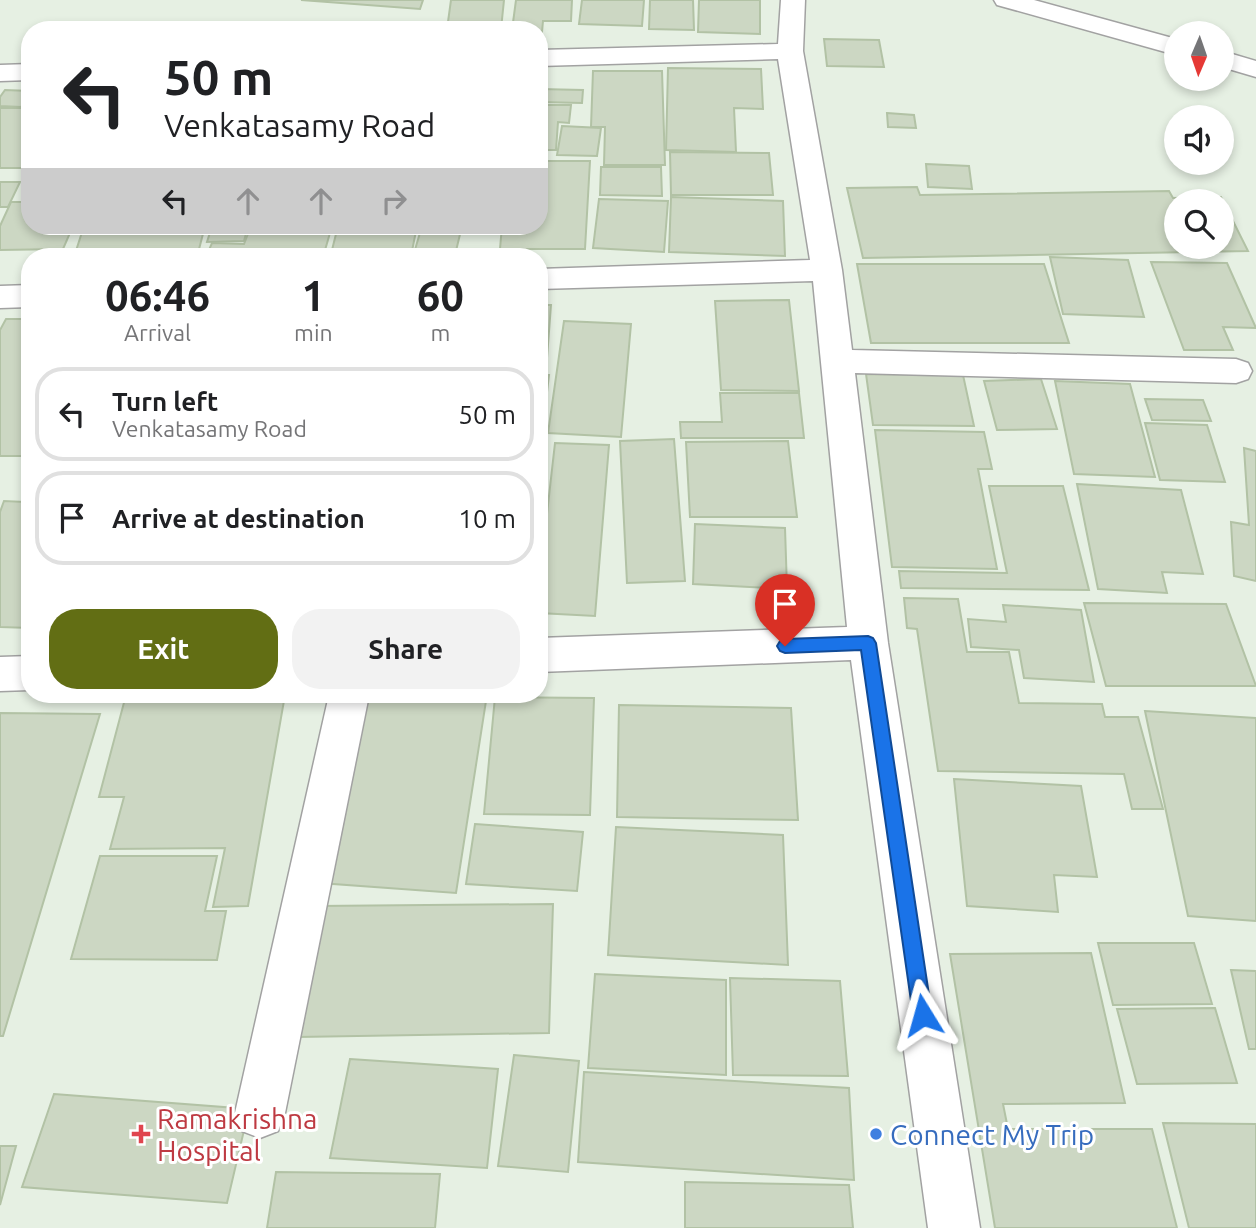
<!DOCTYPE html>
<style>
:root{--surface:#fff;--page:#f2f2f2;--text:#202124;--muted:#757577;--line:#e0e0e0;--accent:#626e14}
body{margin:0;font-family:Ubuntu,sans-serif;background:var(--page);color:var(--text);height:100vh;display:flex;flex-direction:column;font-size:26px;white-space:nowrap}
*{box-sizing:border-box;margin:0}
p{font-size:23px;color:var(--muted)}
.icon{flex:none;width:38px;height:38px;fill:none;stroke:currentColor;stroke-width:2;stroke-linecap:round;stroke-linejoin:round}
.map{position:relative;flex:1;overflow:hidden}
.details{position:absolute;left:21px;top:248px;width:527px;height:455px;display:flex;flex-direction:column;background:var(--surface);border-radius:28px;box-shadow:0 4px 10px #0003}
.details>*{flex:none}
.guide{position:absolute;left:21px;top:21px;width:527px;height:214px;border-radius:28px;box-shadow:0 4px 10px #0003;background:#fff;color:var(--text);overflow:hidden}
.needle{width:46px;rotate:182deg}
.tools{position:absolute;left:1164px;top:21px;display:grid;gap:14px}
.tools a{display:grid;place-items:center;width:70px;height:70px;border-radius:50%;background:var(--surface);box-shadow:0 4px 10px #0003;font-size:35px}
.pin{position:absolute;display:grid;place-items:center;width:60px;height:60px;color:#fff;margin:-72px -30px;border-radius:50% 50% 50% 0;rotate:-45deg;box-shadow:0 0 7px #0007}
.pin .icon{rotate:45deg}
.me{position:absolute;width:77px;margin:-38px;rotate:352deg;stroke-linejoin:round;filter:drop-shadow(0 0 5px #0008)}
.turn{display:flex;align-items:center;gap:24px;height:147px;padding:0 28px;font-size:32px}
.turn .icon{width:91px;height:91px;stroke-width:2.5}
.turn b{display:block;font-size:49px;line-height:60px}
.lanes{display:flex;align-items:center;height:66px;padding:0 28px;background:#0003;justify-content:center;gap:35px;direction:ltr}
.lanes .off{opacity:.35}
.eta{display:flex;justify-content:space-evenly;align-items:center;height:119px;text-align:center}
.eta b{font-size:42px;font-weight:700;line-height:49px}
.primary-button{display:flex;gap:14px;margin-top:auto;padding:14px 28px}
.primary-button a{flex:1;height:80px;border-radius:28px;background:var(--accent);color:#fff;font-size:28px;font-weight:700;line-height:80px;text-align:center}
.primary-button a+a{background:var(--page);color:var(--text)}
ul{padding:0;list-style:none}
li{display:flex;align-items:center;gap:21px;height:94px;margin:0 14px 10px;padding:0 14px;border:4px solid var(--line);border-radius:28px}
li div{flex:1}
li b{display:block;font-size:26px}
li em{font-style:normal}
.map>svg:first-child{display:block}
</style>
<div class="map">
<svg width="1256" height="1228" viewBox="0 0 1256 1228">
<rect width="100%" height="100%" fill="#e6f0e3"/>
<g fill="#ccd7c3" stroke="#b2c2a5" stroke-width="2" fill-rule="evenodd">
<path d="M301,0H423L420,9Z"/>
<path d="M451,0H504L501,29H447Z"/>
<path d="M516,0H572L571,21H543L542,32L539,30H512Z"/>
<path d="M582,0H644L642,26L579,24Z"/>
<path d="M650,0H693L694,30L649,29Z"/>
<path d="M699,0H760V34L698,32Z"/>
<path d="M824,39L879,40L884,67L827,66Z"/>
<path d="M668,68L761,69L763,109L734,108L736,152L666,150Z"/>
<path d="M593,71H662L665,165H604L605,127H591Z"/>
<path d="M539,89L583,90L582,103L539,102Z"/>
<path d="M5,90L30,91V94L21,107L0,106V97Z"/>
<path d="M30,98V168H0V108H24Z"/>
<path d="M539,105H571L569,123L558,122L556,150H539Z"/>
<path d="M887,113L914,115L916,128L888,127Z"/>
<path d="M562,126L601,128L597,156L557,155Z"/>
<path d="M670,152L769,153L773,195H671Z"/>
<path d="M539,161H590L585,249H500L502,226H539Z"/>
<path d="M926,164L969,166L972,189L928,187Z"/>
<path d="M601,167H661L662,196L600,195Z"/>
<path d="M0,182H20L8,207H0Z"/>
<path d="M917,187L920,195L1169,191L1173,198L1221,197L1248,251L863,258L847,188ZM1176,201H1222V247H1176Z"/>
<path d="M671,197L783,201L785,256L669,252Z"/>
<path d="M599,199L668,201L664,252L593,248Z"/>
<path d="M11,202H30V226H73L63,249L0,250V226Z"/>
<path d="M84,226H205L197,257H74Z"/>
<path d="M212,226H248L244,241L207,242Z"/>
<path d="M251,226H332L323,257H206L212,243L244,244Z"/>
<path d="M338,226H417L412,251L332,250Z"/>
<path d="M422,226H462L455,255L414,253Z"/>
<path d="M1050,257L1128,260L1144,317L1063,314Z"/>
<path d="M1151,262L1227,263L1256,328L1223,327L1233,350H1184Z"/>
<path d="M857,264H1044L1069,343H871Z"/>
<path d="M789,300L799,391L721,390L715,301Z"/>
<path d="M539,305H551L546,371H539Z"/>
<path d="M6,319H30L28,456H0V330Z"/>
<path d="M564,321L631,324L621,437L548,433Z"/>
<path d="M866,374L963,375L974,426L873,425Z"/>
<path d="M539,375H549L545,409L539,408Z"/>
<path d="M1041,379L1057,429L997,430L984,381Z"/>
<path d="M1055,381L1130,384L1155,477L1074,474Z"/>
<path d="M720,393H799L804,438H681L680,422H722Z"/>
<path d="M1145,399L1203,400L1211,421L1152,420Z"/>
<path d="M1145,423L1207,425L1225,482L1160,480Z"/>
<path d="M875,430L984,432L992,469H978L997,569L892,567Z"/>
<path d="M674,439L685,581L627,583L620,441Z"/>
<path d="M788,441L797,517H690L686,442Z"/>
<path d="M555,443L609,445L595,616L539,613V558H542Z"/>
<path d="M1244,448L1256,451V581L1234,576L1231,522L1249,525Z"/>
<path d="M1077,484L1181,490L1203,574L1162,572L1167,593L1098,589Z"/>
<path d="M989,486H1063L1089,590L901,588L899,571L1007,573Z"/>
<path d="M30,490V628L0,627V512L4,501L25,502Z"/>
<path d="M695,524L785,528L787,589L693,584Z"/>
<path d="M904,598L958,599L967,652H1009L1019,703L1102,704L1105,717H1138L1163,809H1132L1124,774L938,771L917,629L907,628Z"/>
<path d="M1084,603L1226,604L1256,686H1106Z"/>
<path d="M1003,605L1081,610L1094,682L1024,678L1019,650L971,647L968,619L1006,622Z"/>
<path d="M126,695H285L248,906L213,907L225,848L110,849L124,797H99Z"/>
<path d="M362,695L486,701L456,893L320,883Z"/>
<path d="M495,697L594,698L590,815L484,814Z"/>
<path d="M619,705L791,708L798,820L617,817Z"/>
<path d="M1145,711L1256,718V921L1188,916Z"/>
<path d="M0,713L100,714L3,1036H0Z"/>
<path d="M954,779L1081,786L1097,877L1054,875L1058,912L967,906Z"/>
<path d="M475,824L583,832L577,891L466,884Z"/>
<path d="M616,827L783,835L788,965L608,955Z"/>
<path d="M100,856H217L205,911H226L217,960L71,959Z"/>
<path d="M553,904L549,1033L298,1037L317,906Z"/>
<path d="M1098,943H1194L1212,1004L1113,1005Z"/>
<path d="M1091,953L1125,1103L1003,1104L1008,1129H1152L1177,1228H995L950,954Z"/>
<path d="M1231,970L1256,971V1049H1249Z"/>
<path d="M595,974L726,980V1075L588,1068Z"/>
<path d="M730,978L840,981L848,1076L733,1075Z"/>
<path d="M1215,1008L1237,1083L1137,1084L1117,1009Z"/>
<path d="M514,1055L579,1061L568,1172L498,1166Z"/>
<path d="M350,1059L498,1069L487,1168L330,1158Z"/>
<path d="M584,1072L849,1088L854,1180L578,1162Z"/>
<path d="M54,1094L249,1109L227,1203L22,1187Z"/>
<path d="M1163,1123L1256,1124V1228H1189Z"/>
<path d="M0,1146H16L0,1205Z"/>
<path d="M276,1172L440,1174L435,1228H267Z"/>
<path d="M685,1182L849,1185L853,1228H685Z"/>
</g>
<g fill="none" stroke-linecap="round" stroke-linejoin="round">
<defs>
<g id="street">
<path d="M781,0H805L803,51L842,270L852,350L1236,359L1248,363L1252,371L1248,379L1236,383L855,373L888,643L980,1228H928L851,660L539,672V638L847,627L813,281L539,289V269L810,260L778,59L539,66V50L778,44Z"/>
<path d="M994,0H1034L1176,39V55L997,5Z"/>
<path d="M1222,51L1256,61V77L1222,67Z"/>
<path d="M30,64V80L0,81V65Z"/>
<path d="M30,285V307L0,308V286Z"/>
<path d="M30,656V690L0,691V657Z"/>
<path d="M329,695H369L285,1113L278,1131L260,1138L242,1131L235,1113Z"/>
</g>
</defs>
<use href="#street" stroke="#a2a2a2" stroke-width="3"/>
<use href="#street" fill="#fff" fill-rule="evenodd"/>
</g>
<path fill="#1a73e8" stroke="#114b97" stroke-width="2" d="M868,636L873,638L876,643L932,1015L930,1022L923,1025L916,1022L913,1015L861,650L785,653L780,651L777,646L780,641L785,639Z"/>
<path fill="#e0444e" stroke="#fff" stroke-width="2.5" d="M137.5 1123.5h7v7h7v7h-7v7h-7v-7h-7v-7h7z"/>
<circle fill="#3f7fe0" stroke="#fff" stroke-width="2.5" cx="876" cy="1134" r="7"/>
<g text-anchor="middle" dominant-baseline="central" stroke-width="6" stroke-linejoin="round" paint-order="stroke">
<g font-size="28" fill="#be3a42" stroke="#fff" text-anchor="start">
<text x="157" y="1118">Ramakrishna<tspan x="157" dy="32">Hospital</tspan></text>
</g>
<g font-size="28" fill="#366cbe" stroke="#fff" text-anchor="start">
<text x="890" y="1134">Connect My Trip</text>
</g>
</g>
</svg>
<div class="tools">
<a><svg class="needle" viewBox="-14 -14 28 28"><path d="M0-13l5 13h-10z" fill="#e53935"/><path d="M0 13l5-13h-10z" fill="#757577"/></svg></a>
<a><svg class="icon" aria-label="sound" viewBox="0 0 24 24"><path d="M4 9h4l5-4v14l-5-4H4zM17 9q2 3 0 6"/></svg></a>
<a><svg class="icon" aria-label="search" viewBox="0 0 24 24"><circle cx="10" cy="10" r="6"/><path d="M15 15l6 6"/></svg></a>
</div>
<div class="pin" style="left:785px;top:646px;background:#d93025"><svg class="icon" aria-label="arrive" viewBox="0 0 24 24"><path d="M6 21V4h12l-3 4 3 4H6"/></svg></div>
<svg class="me" style="left:923px;top:1015px" viewBox="-20 -20 40 40"><path d="M0-17L14 15 0 8-14 15z" fill="#1a73e8" stroke="#fff" stroke-width="4"/></svg>
<div class="guide">
<div class="turn"><svg class="icon" aria-label="left" viewBox="0 0 24 24"><path d="M17 20v-9H6M10 6l-5 5 5 5"/></svg><div><b>50 m</b>Venkatasamy Road</div></div>
<div class="lanes"><svg class="icon" aria-label="left" viewBox="0 0 24 24"><path d="M17 20v-9H6M10 6l-5 5 5 5"/></svg><svg class="icon off" aria-label="ahead" viewBox="0 0 24 24"><path d="M12 20V5M6 11l6-6 6 6"/></svg><svg class="icon off" aria-label="ahead" viewBox="0 0 24 24"><path d="M12 20V5M6 11l6-6 6 6"/></svg><svg class="icon off" aria-label="right" viewBox="0 0 24 24"><path d="M7 20v-9h11M14 6l5 5-5 5"/></svg></div>
</div>
<section class="details">
<div class="eta">
<div><b>06:46</b><p>Arrival</p></div>
<div><b>1</b><p>min</p></div>
<div><b>60</b><p>m</p></div>
</div>
<ul>
<li><svg class="icon" aria-label="left" viewBox="0 0 24 24"><path d="M17 20v-9H6M10 6l-5 5 5 5"/></svg><div><b>Turn left</b><p>Venkatasamy Road</p></div><em>50 m</em></li>
<li><svg class="icon" aria-label="arrive" viewBox="0 0 24 24"><path d="M6 21V4h12l-3 4 3 4H6"/></svg><div><b>Arrive at destination</b></div><em>10 m</em></li>
</ul>
<div class="primary-button"><a>Exit</a><a>Share</a></div>
</section>
</div>
